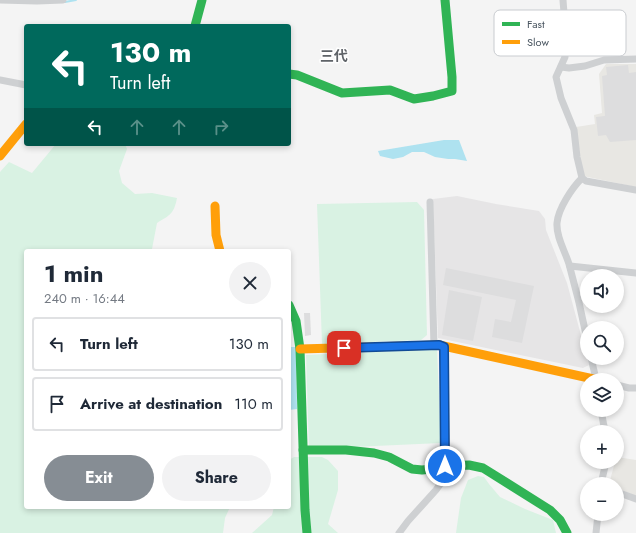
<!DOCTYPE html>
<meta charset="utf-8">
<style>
:root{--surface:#fff;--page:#f2f2f3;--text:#1f2937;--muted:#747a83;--line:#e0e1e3;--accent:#868d94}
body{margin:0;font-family:Jost,"Noto Sans JP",sans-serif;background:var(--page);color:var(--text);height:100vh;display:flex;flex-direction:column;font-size:15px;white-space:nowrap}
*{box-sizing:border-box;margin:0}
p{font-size:13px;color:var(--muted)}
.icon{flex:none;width:22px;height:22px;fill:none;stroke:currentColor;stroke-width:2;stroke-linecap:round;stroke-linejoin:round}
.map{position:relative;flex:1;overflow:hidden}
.side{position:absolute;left:24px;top:249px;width:267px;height:260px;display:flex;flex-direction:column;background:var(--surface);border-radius:4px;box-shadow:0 2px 6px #0003}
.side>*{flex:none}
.banner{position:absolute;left:24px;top:24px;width:267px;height:122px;border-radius:4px;box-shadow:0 2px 6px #0003;background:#00695c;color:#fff;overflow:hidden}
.tools{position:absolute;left:580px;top:269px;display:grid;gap:8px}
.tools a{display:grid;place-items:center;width:44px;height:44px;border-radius:50%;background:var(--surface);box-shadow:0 2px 6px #0003;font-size:20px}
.pin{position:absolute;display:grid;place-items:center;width:34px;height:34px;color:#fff;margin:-17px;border-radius:8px;box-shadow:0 2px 6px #0006}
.me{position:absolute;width:44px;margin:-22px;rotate:0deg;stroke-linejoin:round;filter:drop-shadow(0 0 3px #0008)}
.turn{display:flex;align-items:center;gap:14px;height:84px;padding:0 20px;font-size:18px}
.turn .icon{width:52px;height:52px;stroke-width:2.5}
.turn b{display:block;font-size:28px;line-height:34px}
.lanes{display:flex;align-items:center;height:38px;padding:0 20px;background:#0003;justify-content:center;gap:20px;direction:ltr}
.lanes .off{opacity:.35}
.round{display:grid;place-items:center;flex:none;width:42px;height:42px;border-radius:21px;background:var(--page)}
.summary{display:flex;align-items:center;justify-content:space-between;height:68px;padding:0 20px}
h1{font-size:24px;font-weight:700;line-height:30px}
.cta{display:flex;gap:8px;margin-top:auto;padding:8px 20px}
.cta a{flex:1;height:46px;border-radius:24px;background:var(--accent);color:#fff;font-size:16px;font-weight:700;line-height:46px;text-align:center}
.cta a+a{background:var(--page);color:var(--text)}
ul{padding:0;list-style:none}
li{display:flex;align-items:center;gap:12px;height:54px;margin:0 8px 6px;padding:0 12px;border:2px solid var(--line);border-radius:4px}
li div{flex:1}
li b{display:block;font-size:15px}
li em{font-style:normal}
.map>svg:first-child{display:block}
</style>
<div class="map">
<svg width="636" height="533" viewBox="0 0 636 533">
<rect width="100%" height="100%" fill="#f4f4f4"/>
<g fill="#e8e7e3">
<path d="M606,64H636V187L583,176L576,127L595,124L594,115L602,113L599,74Z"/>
<path d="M617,457L636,460V496L617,488V484H609L615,462H617Z"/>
</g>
<path fill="#e6e5e6" d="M457,196L496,204L539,211L545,219L546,230L567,283L589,365L583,368L438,338L433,199Z"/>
<g fill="#d9f2e3">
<path d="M56,144H125L127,149L119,171L122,183L135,194L152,193L177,198C174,214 170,215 157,223L152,249L146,251H26V507H230L225,518L223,533H0V172L9,162L32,173Z"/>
<path d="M417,202L424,210L427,335L421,340L322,344L317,204Z"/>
<path d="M437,349L441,443L309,449L306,355Z"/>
<path d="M294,457H322L328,460L338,471V490L328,524L338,533H252L272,515L274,507H289V460Z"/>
<path d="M478,476L484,477L489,484L500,497L525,509L553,520L556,533H456L461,498L468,480Z"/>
</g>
<g fill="#aee2f0">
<path d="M444,140H459L467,161L455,159H448L435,157L424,152H412L403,157L393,159L380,156L378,151Z"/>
<path d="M289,347H296L297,409L289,410Z"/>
</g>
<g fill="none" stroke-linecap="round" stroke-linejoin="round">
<path stroke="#aee2f0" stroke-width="2" d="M65,2L76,0"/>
</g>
<g fill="#ddddde">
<path d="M628,65L629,73L636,72V140L610,142L606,135L598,136L596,117L605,116L602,76L607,75L606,67Z"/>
<path d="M446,268L534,286L522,343L492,337L495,319L511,322L516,300L443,285Z"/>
<path d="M449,290L482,297L473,341L442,335Z"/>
<path d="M304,313H310L311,335L305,336Z"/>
</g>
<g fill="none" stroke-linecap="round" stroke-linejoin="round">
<g stroke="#ced0d2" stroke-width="7">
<path d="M0,0L37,1L63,0"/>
<path d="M563,0L564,13L565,57L556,77L561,98L574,130L577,157L582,178L586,181L636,190"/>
<path d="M561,67L569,68L585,66L604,60L636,59"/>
<path d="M0,80L26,85"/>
<path d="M582,178C572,188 558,209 557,223C556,237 565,251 569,264C576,289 582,314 587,339"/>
<path d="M430,202L434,346"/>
<path d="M570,266L636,273"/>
<path d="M591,358L596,379"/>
<path d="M617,385L629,388H636"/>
<path d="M601,410L605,432"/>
<path d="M601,484L606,462"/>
<path d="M617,492L636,499"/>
<path d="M399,533L408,521L436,490L441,483L445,466V347"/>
<path d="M596,533L598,514"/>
</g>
<g stroke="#30b455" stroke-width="9">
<path d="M195,26L202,0"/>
<path d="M289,74L297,75L342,93L390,90L414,99L433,96L452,91V77L445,0"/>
<path d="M289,305L296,321L300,349L305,510L307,533"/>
<path d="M303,450H346L374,453L389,457L412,469L422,470L432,469L445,466L469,465L483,468L550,510L560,520L567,533"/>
</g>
<g stroke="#ff9f0a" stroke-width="9">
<path d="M0,156L26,124"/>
<path d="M215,206L216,235L220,251"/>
<path d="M300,349L439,345L598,380"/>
</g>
</g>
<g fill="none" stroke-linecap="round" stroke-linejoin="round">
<defs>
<path id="route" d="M344,348L439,345L444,347L445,466"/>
</defs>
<use href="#route" stroke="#114b97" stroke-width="10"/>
<use href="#route" stroke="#1a73e8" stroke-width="7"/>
</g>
<g text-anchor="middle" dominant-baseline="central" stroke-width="3" stroke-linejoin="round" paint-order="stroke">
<g font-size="14" font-weight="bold" fill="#5f6368" stroke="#fff">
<text x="334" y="56">三代</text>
</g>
</g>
<rect x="494" y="10" width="132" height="46" rx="6" fill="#fff" stroke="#c9ccd0" stroke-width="1"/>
<rect x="502" y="22" width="18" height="4" fill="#30b455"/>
<rect x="502" y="40" width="18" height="4" fill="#ff9f0a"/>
<g font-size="11" fill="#4a5661">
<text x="527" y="28">Fast</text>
<text x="527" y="46">Slow</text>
</g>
</svg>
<div class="tools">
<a><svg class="icon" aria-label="sound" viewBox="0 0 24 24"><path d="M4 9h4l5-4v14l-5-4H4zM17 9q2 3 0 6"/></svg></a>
<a><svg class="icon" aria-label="search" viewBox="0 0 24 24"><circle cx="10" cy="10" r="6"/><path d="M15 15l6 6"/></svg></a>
<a><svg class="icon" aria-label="layers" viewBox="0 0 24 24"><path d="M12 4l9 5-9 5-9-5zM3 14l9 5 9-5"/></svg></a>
<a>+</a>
<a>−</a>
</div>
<div class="pin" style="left:344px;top:348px;background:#d93025"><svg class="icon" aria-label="arrive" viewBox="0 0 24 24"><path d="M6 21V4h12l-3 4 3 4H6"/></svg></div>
<svg class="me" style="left:445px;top:466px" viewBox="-20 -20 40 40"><circle r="17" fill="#1a73e8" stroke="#fff" stroke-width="3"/><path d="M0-11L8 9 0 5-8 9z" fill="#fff"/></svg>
<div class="banner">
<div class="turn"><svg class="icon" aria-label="left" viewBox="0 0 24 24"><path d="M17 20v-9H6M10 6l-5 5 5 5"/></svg><div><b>130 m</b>Turn left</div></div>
<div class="lanes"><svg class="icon" aria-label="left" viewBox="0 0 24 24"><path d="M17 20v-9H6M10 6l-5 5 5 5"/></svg><svg class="icon off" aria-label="ahead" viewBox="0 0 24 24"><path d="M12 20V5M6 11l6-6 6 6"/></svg><svg class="icon off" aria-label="ahead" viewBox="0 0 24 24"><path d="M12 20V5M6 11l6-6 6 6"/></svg><svg class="icon off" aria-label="right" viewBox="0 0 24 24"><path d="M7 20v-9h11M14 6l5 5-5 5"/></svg></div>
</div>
<section class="side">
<div class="summary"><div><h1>1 min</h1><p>240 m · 16:44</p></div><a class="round"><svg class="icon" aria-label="close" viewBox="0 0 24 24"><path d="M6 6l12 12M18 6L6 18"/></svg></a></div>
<ul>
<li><svg class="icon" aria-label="left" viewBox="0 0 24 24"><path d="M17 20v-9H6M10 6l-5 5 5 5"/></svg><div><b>Turn left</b></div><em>130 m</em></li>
<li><svg class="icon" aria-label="arrive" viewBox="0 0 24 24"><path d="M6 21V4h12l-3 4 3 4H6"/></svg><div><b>Arrive at destination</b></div><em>110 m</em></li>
</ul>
<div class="cta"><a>Exit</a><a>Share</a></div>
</section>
</div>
